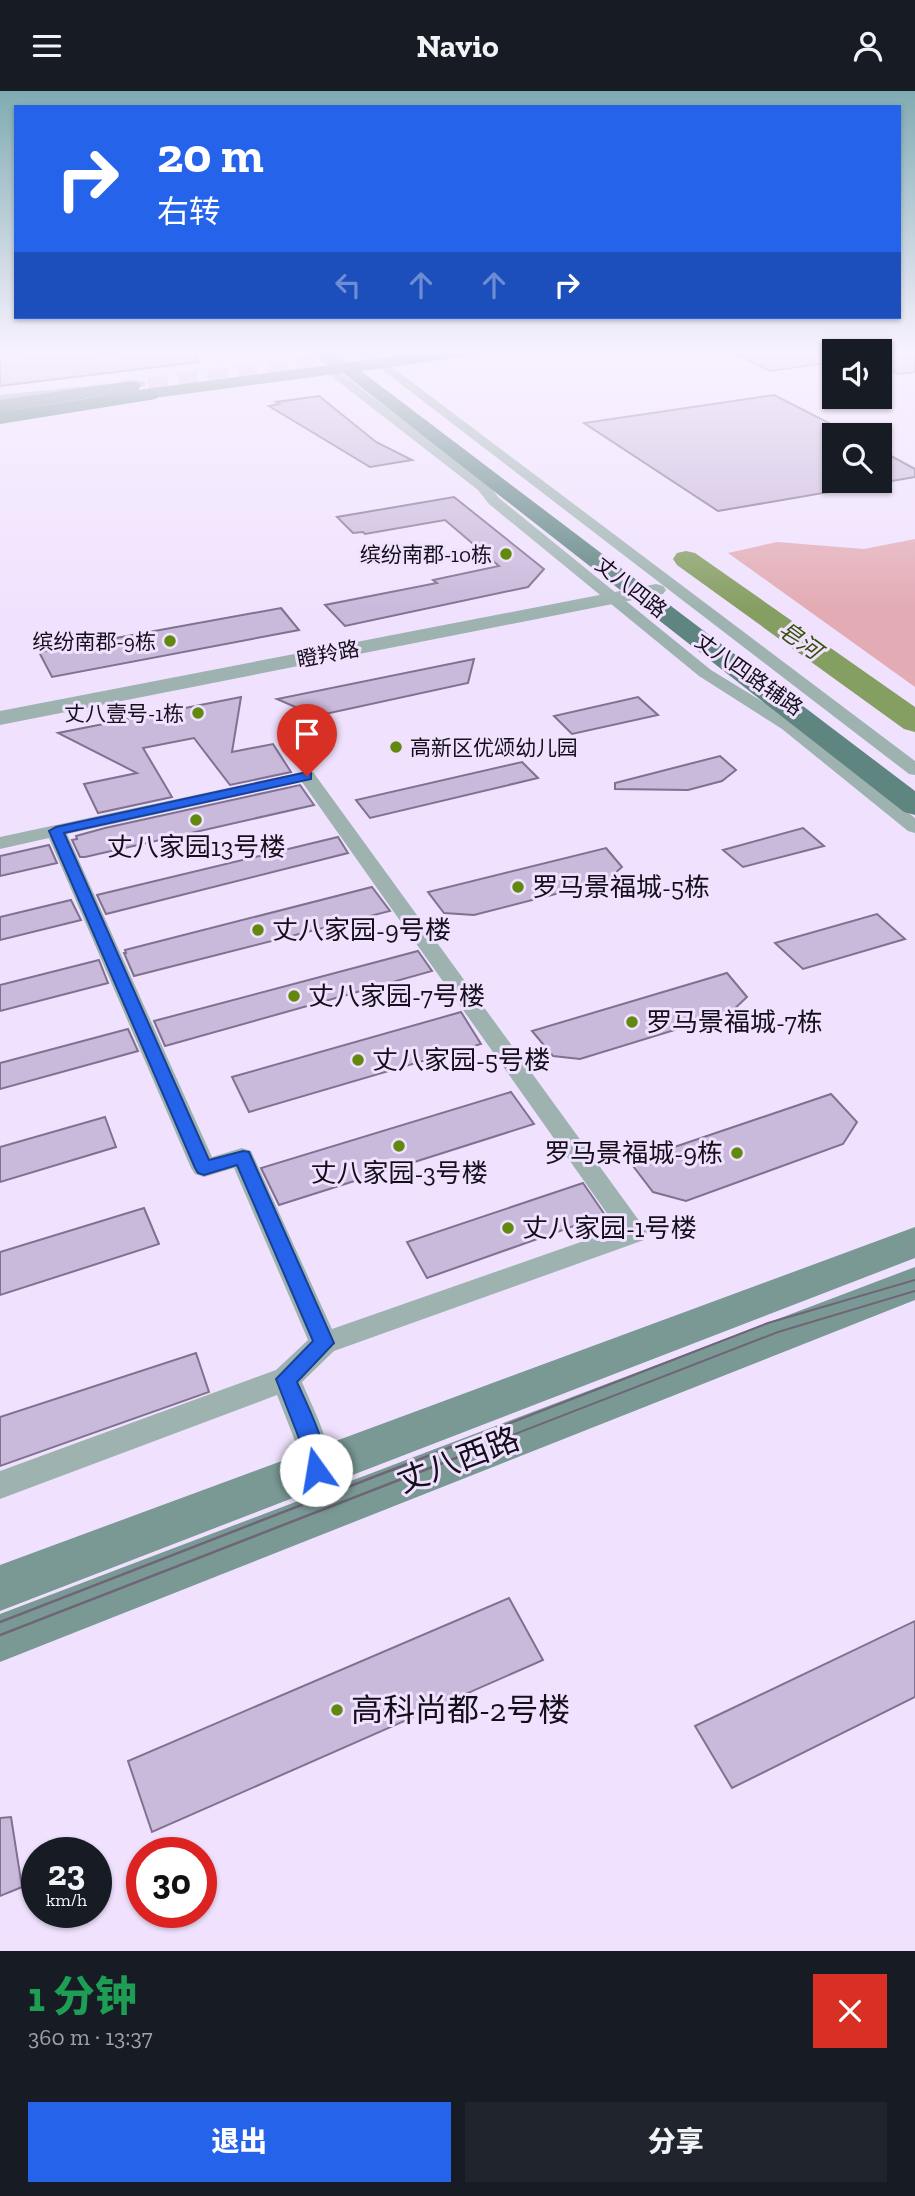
<!DOCTYPE html>
<html lang="zh">
<meta charset="utf-8">
<style>
:root{--surface:#171b24;--page:#20242c;--text:#f1f3f6;--muted:#9ea1a6;--accent:#2563eb}
body{margin:0;font-family:"Zilla Slab","Noto Sans SC",serif;background:var(--page);color:var(--text);height:100vh;display:flex;flex-direction:column;font-size:26px;white-space:nowrap}
*{box-sizing:border-box;margin:0}
p{font-size:23px;color:var(--muted)}
.icon{flex:none;width:38px;height:38px;fill:none;stroke:currentColor;stroke-width:2;stroke-linecap:round;stroke-linejoin:round}
.map{position:relative;height:1860px;overflow:hidden}
.details{display:flex;flex-direction:column;background:var(--surface);flex:1}
.details>*{flex:none}
.hud{position:absolute;left:14px;top:14px;width:887px;height:214px;border-radius:0px;box-shadow:0 2px 5px #0004;background:#2563eb;color:#fff;overflow:hidden}
.fabs{position:absolute;left:822px;top:248px;display:grid;gap:14px}
.fabs a{display:grid;place-items:center;width:70px;height:70px;border-radius:0px;background:var(--surface);box-shadow:0 2px 5px #0004;font-size:35px}
.speed{position:absolute;left:21px;top:1746px;display:flex;gap:14px;font-size:35px;font-weight:700;text-align:center}
.speed>*{display:grid;place-content:center;width:91px;height:91px;border-radius:50%;background:var(--surface);box-shadow:0 2px 5px #0004;line-height:1}
.speed small{font-size:18px;font-weight:400}
.speed .limit{border:10px solid #d22;background:#fff;color:#111}
.pin{position:absolute;display:grid;place-items:center;width:60px;height:60px;color:#fff;margin:-72px -30px;border-radius:50% 50% 50% 0;rotate:-45deg;box-shadow:0 0 7px #0007}
.pin .icon{rotate:45deg}
.me{position:absolute;width:77px;margin:-38px;rotate:347deg;stroke-linejoin:round;filter:drop-shadow(0 0 5px #0008)}
.turn{display:flex;align-items:center;gap:24px;height:147px;padding:0 28px;font-size:32px}
.turn .icon{width:91px;height:91px;stroke-width:2.5}
.turn b{display:block;font-size:49px;line-height:60px}
.lanes{display:flex;align-items:center;height:66px;padding:0 28px;background:#0003;justify-content:center;gap:35px;direction:ltr}
.lanes .off{opacity:.35}
.round{display:grid;place-items:center;flex:none;width:74px;height:74px;border-radius:0px;background:var(--page)}
.summary{display:flex;align-items:center;justify-content:space-between;height:119px;padding:0 28px}
h1{font-size:42px;font-weight:800;line-height:52px;color:#1e9e55}
.action{display:flex;gap:14px;margin-top:auto;padding:14px 28px}
.action a{flex:1;height:80px;border-radius:0px;background:var(--accent);color:#fff;font-size:28px;font-weight:800;line-height:80px;text-align:center}
.action a+a{background:var(--page);color:var(--text)}
header{display:flex;justify-content:space-between;align-items:center;height:91px;padding:0 28px;background:var(--surface);font-size:32px;font-weight:800}
.map>svg:first-child{display:block}
</style>
<header><svg class="icon" aria-label="menu" viewBox="0 0 24 24"><path d="M4 6h16M4 12h16M4 18h16"/></svg>Navio<svg class="icon" aria-label="person" viewBox="0 0 24 24"><circle cx="12" cy="8" r="4"/><path d="M4 21q1-7 8-7t8 7"/></svg></header>
<div class="map">
<svg width="915" height="1860" viewBox="0 0 915 1860">
<rect width="100%" height="100%" fill="#f0e2fe"/>
<path fill="#e3abb4" d="M915,448V596L728,462L777,451L864,458Z"/>
<g fill="none" stroke-linecap="round" stroke-linejoin="round">
<path fill="#859e62" fill-rule="evenodd" d="M686,460L695,462L915,616V641L904,638L677,474L673,468L677,462Z"/>
</g>
<g fill="#c9b9db" stroke="#817191" stroke-width="2">
<path d="M36,259H91L98,263L138,259H197L198,271L0,295V263Z"/>
<path d="M728,259H839V261H835V271L770,280Z"/>
<path d="M880,259H915V281L899,283L880,275Z"/>
<path d="M774,304L835,335V400L718,420L584,332Z"/>
<path d="M319,305L376,351L412,369L370,376L269,315L279,313L276,311Z"/>
<path d="M880,359L915,378V386L880,392Z"/>
<path d="M454,406L544,478L528,496L345,535L325,514L437,492L433,489L499,475L445,429L365,443L363,441L353,442L337,426Z"/>
<path d="M281,517L299,539L52,586L39,561Z"/>
<path d="M474,568L468,592L316,625L277,608Z"/>
<path d="M241,606L232,661L273,653L291,681L230,694L194,647L143,657L172,706L98,722L84,693L137,682L58,642Z"/>
<path d="M638,606L658,624L572,643L554,625Z"/>
<path d="M720,665L736,679L722,690L688,699L615,698V692Z"/>
<path d="M522,671L538,687L370,727L356,709Z"/>
<path d="M300,694L314,714L85,766H80L72,749L77,748L76,745L105,737Z"/>
<path d="M803,737L824,755L743,776L723,759Z"/>
<path d="M338,746L348,762L106,823L97,804Z"/>
<path d="M49,754L57,772L0,785V765Z"/>
<path d="M606,757L622,776L606,790L474,824L444,822L428,801Z"/>
<path d="M372,796L390,820L134,885L124,862H126L125,859Z"/>
<path d="M71,809L81,829L0,849V826Z"/>
<path d="M877,823L905,848L803,878L775,852Z"/>
<path d="M418,860L432,880L165,955L154,930Z"/>
<path d="M99,869L108,892L0,920V894Z"/>
<path d="M727,882L747,906L730,922L580,968L553,965L532,940Z"/>
<path d="M461,921L481,953L249,1021L232,986Z"/>
<path d="M128,938L138,960L0,998V972Z"/>
<path d="M511,1001L534,1033L279,1114L261,1077Z"/>
<path d="M831,1003L857,1031L843,1053L686,1110L653,1101L630,1071Z"/>
<path d="M105,1026L116,1056L0,1091V1056Z"/>
<path d="M583,1092L605,1124L427,1187L407,1151Z"/>
<path d="M144,1117L159,1153L0,1204V1161Z"/>
<path d="M196,1262L209,1301L0,1375V1326Z"/>
<path d="M509,1507L543,1569L152,1741L128,1670Z"/>
<path d="M915,1530V1606L732,1697L695,1635Z"/>
<path d="M11,1726L22,1796L0,1805V1727Z"/>
</g>
<g fill="none" stroke-linecap="round" stroke-linejoin="round">
<path stroke="#cfc2dc" stroke-width="20" stroke-dasharray="20 10" stroke-linecap="butt" d="M0,316L426,259"/>
<g fill="#9eb3b0" fill-rule="evenodd">
<path d="M376,270H384L915,670V684L909,683L376,274Z"/>
<path d="M326,277H334L488,393L499,407L711,579L794,630L915,727V742L908,740L782,638L699,585L489,413L478,399L326,281Z"/>
<path d="M141,290L145,291V295L0,310V304Z"/>
<path d="M307,680L313,681L648,1142L644,1149L334,1260L302,1291C312,1316 339,1364 327,1389L316,1393L305,1389L297,1355L277,1304L0,1408V1380L276,1279L308,1249L234,1077L204,1086L195,1083L191,1077L49,747L0,758V746ZM302,691L618,1138L332,1238L251,1060L242,1057L212,1066L67,743Z"/>
</g>
<path fill="#9eb3b0" fill-rule="evenodd" d="M656,493L663,495L666,499L663,503L0,634V620Z"/>
<g fill="#7a9995" fill-rule="evenodd">
<path d="M311,259H327L355,277L353,280C338,283 318,270 311,259Z"/>
<path d="M915,1136V1167L0,1520V1474Z"/>
<path d="M915,1176V1209L0,1571V1523Z"/>
</g>
<path fill="#5f8581" fill-rule="evenodd" d="M443,259H486L478,264L361,280L915,700V724L904,721L343,282L109,313L103,312L100,308L102,305L0,321V309L132,290L138,291L141,295L138,299Z"/>
<path fill="#537d78" fill-rule="evenodd" d="M149,298L159,304L156,308L0,333V321Z"/>
<g stroke="#6f6578" stroke-width="2">
<path d="M464,1350L768,1232L915,1189"/>
<path d="M497,1350L778,1241L915,1200"/>
</g>
<g stroke="#6f6578" stroke-width="2.5">
<path d="M0,1531L469,1349"/>
<path d="M0,1544L502,1349"/>
</g>
</g>
<linearGradient id="sky" x2="0" y2="1"><stop stop-color="#80abb2"/><stop offset="0.5" stop-color="#f8f2ff"/><stop offset="1" stop-color="#f8f2ff" stop-opacity="0"/></linearGradient>
<rect width="915" height="519" fill="url(#sky)"/>
<path fill="#2563eb" stroke="#184099" stroke-width="2" d="M307,681L311,682V688L64,742L209,1069L243,1060L249,1061L334,1252L297,1291C306,1312 334,1365 324,1386L316,1389L309,1386L302,1355L276,1288L313,1250L237,1074L204,1084L198,1082L195,1077L49,740L56,736Z"/>
<g fill="#61880f" stroke="#f0e2fe" stroke-width="2.5">
<circle cx="506" cy="463" r="7"/>
<circle cx="170" cy="550" r="7"/>
<circle cx="198" cy="622" r="7"/>
<circle cx="396" cy="656" r="7"/>
<circle cx="196" cy="729" r="7"/>
<circle cx="518" cy="796" r="7"/>
<circle cx="258" cy="839" r="7"/>
<circle cx="294" cy="905" r="7"/>
<circle cx="632" cy="931" r="7"/>
<circle cx="358" cy="969" r="7"/>
<circle cx="399" cy="1055" r="7"/>
<circle cx="737" cy="1062" r="7"/>
<circle cx="508" cy="1137" r="7"/>
<circle cx="337" cy="1619" r="7"/>
</g>
<g text-anchor="middle" dominant-baseline="central" stroke-width="6" stroke-linejoin="round" paint-order="stroke">
<g font-size="21" fill="#150f1b" stroke="#f0e2fe" text-anchor="end">
<text x="492" y="463">缤纷南郡-10栋</text>
<text x="156" y="550">缤纷南郡-9栋</text>
<text x="184" y="622">丈八壹号-1栋</text>
<text x="410" y="656" text-anchor="start">高新区优颂幼儿园</text>
</g>
<g font-size="21" fill="#150f1b" stroke="#f0e2fe">
<text transform="translate(631 496) rotate(38)">丈八四路</text>
<text transform="translate(328 563) rotate(-11)">瞪羚路</text>
<text transform="translate(749 583) rotate(35)">丈八四路辅路</text>
</g>
<g font-size="23" font-style="italic" fill="#384f0a" stroke="#f0e2fe">
<text transform="translate(800 549) rotate(36)">皂河</text>
</g>
<g font-size="26" fill="#150f1b" stroke="#f0e2fe" text-anchor="start">
<text x="196" y="756" text-anchor="middle">丈八家园13号楼</text>
<text x="532" y="796">罗马景福城-5栋</text>
<text x="272" y="839">丈八家园-9号楼</text>
<text x="308" y="905">丈八家园-7号楼</text>
<text x="646" y="931">罗马景福城-7栋</text>
<text x="372" y="969">丈八家园-5号楼</text>
<text x="723" y="1062" text-anchor="end">罗马景福城-9栋</text>
<text x="399" y="1082" text-anchor="middle">丈八家园-3号楼</text>
<text x="522" y="1137">丈八家园-1号楼</text>
</g>
<g font-size="32" fill="#150f1b" stroke="#f0e2fe">
<text transform="translate(458 1369) rotate(-21)">丈八西路</text>
</g>
<g font-size="32" fill="#150f1b" stroke="#f0e2fe" text-anchor="start">
<text x="351" y="1619">高科尚都-2号楼</text>
</g>
</g>
</svg>
<div class="fabs">
<a><svg class="icon" aria-label="sound" viewBox="0 0 24 24"><path d="M4 9h4l5-4v14l-5-4H4zM17 9q2 3 0 6"/></svg></a>
<a><svg class="icon" aria-label="search" viewBox="0 0 24 24"><circle cx="10" cy="10" r="6"/><path d="M15 15l6 6"/></svg></a>
</div>
<div class="speed"><div>23<small>km/h</small></div><div class="limit">30</div></div>
<div class="pin" style="left:307px;top:685px;background:#d93025"><svg class="icon" aria-label="arrive" viewBox="0 0 24 24"><path d="M6 21V4h12l-3 4 3 4H6"/></svg></div>
<svg class="me" style="left:316px;top:1379px" viewBox="-20 -20 40 40"><circle r="19" fill="#fff"/><path d="M0-13L10 11 0 6-10 11z" fill="#2563eb"/></svg>
<div class="hud">
<div class="turn"><svg class="icon" aria-label="right" viewBox="0 0 24 24"><path d="M7 20v-9h11M14 6l5 5-5 5"/></svg><div><b>20 m</b>右转</div></div>
<div class="lanes"><svg class="icon off" aria-label="left" viewBox="0 0 24 24"><path d="M17 20v-9H6M10 6l-5 5 5 5"/></svg><svg class="icon off" aria-label="ahead" viewBox="0 0 24 24"><path d="M12 20V5M6 11l6-6 6 6"/></svg><svg class="icon off" aria-label="ahead" viewBox="0 0 24 24"><path d="M12 20V5M6 11l6-6 6 6"/></svg><svg class="icon" aria-label="right" viewBox="0 0 24 24"><path d="M7 20v-9h11M14 6l5 5-5 5"/></svg></div>
</div>
</div>
<section class="details">
<div class="summary"><div><h1>1 分钟</h1><p>360 m · 13:37</p></div><a class="round" style="background:#d93025;color:#fff"><svg class="icon" aria-label="close" viewBox="0 0 24 24"><path d="M6 6l12 12M18 6L6 18"/></svg></a></div>
<div class="action"><a>退出</a><a>分享</a></div>
</section>
